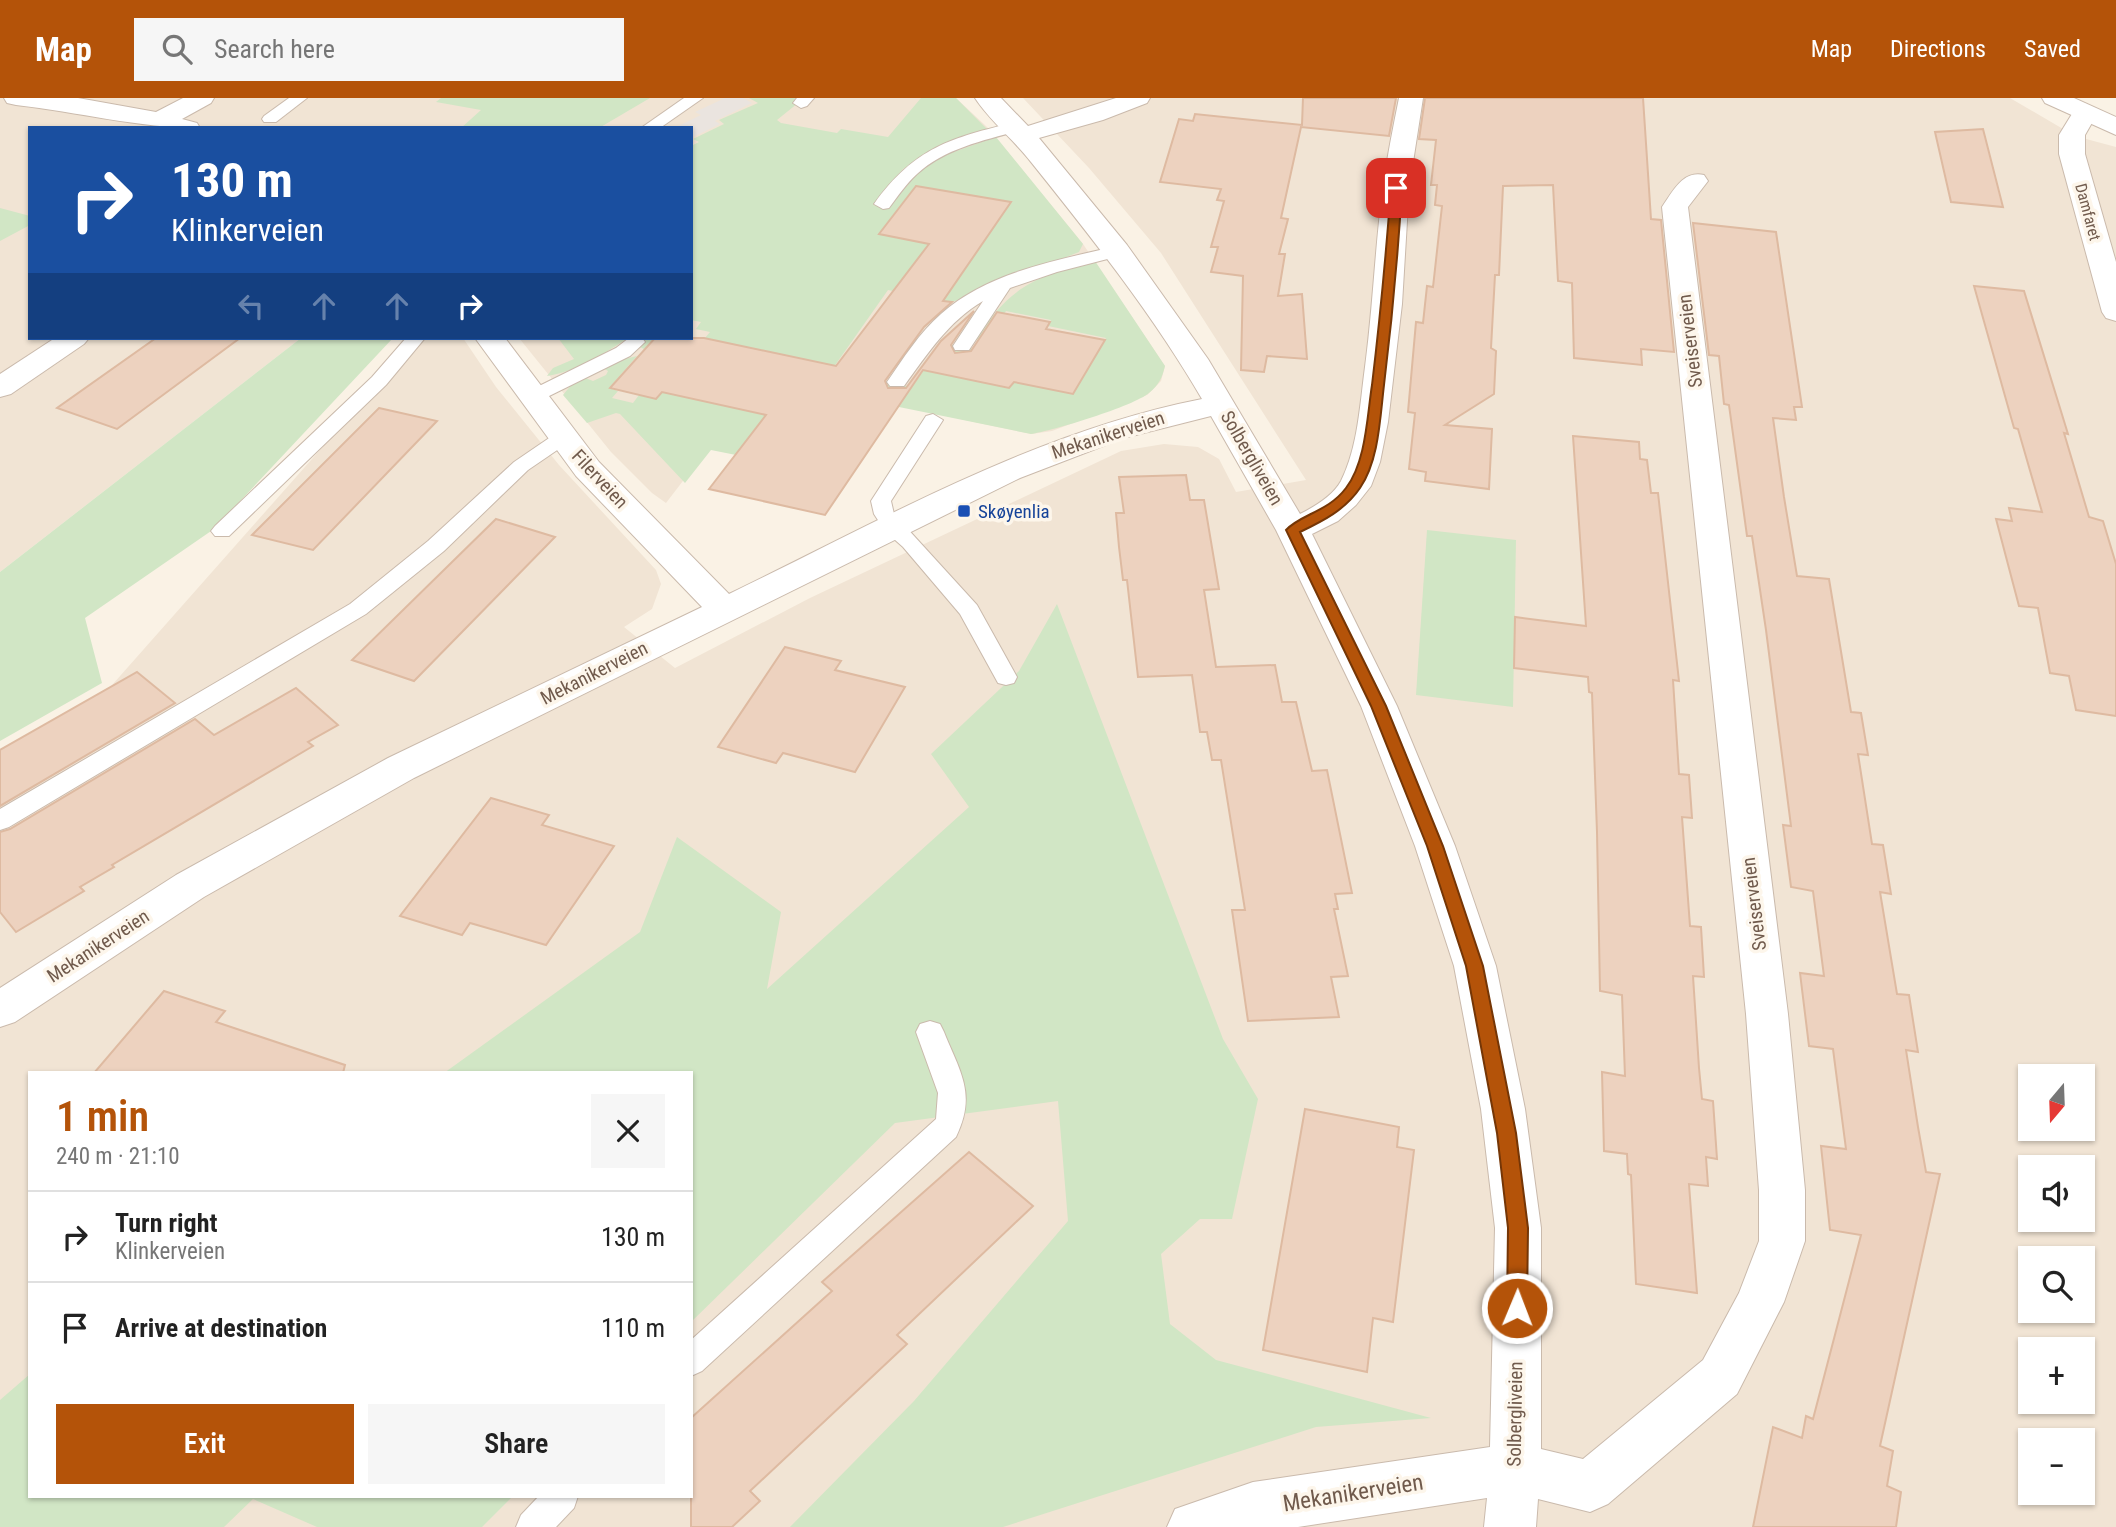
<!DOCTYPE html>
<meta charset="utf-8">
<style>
:root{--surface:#fff;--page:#f6f6f6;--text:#222;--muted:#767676;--line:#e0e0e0;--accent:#b45309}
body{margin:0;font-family:"Roboto Condensed",sans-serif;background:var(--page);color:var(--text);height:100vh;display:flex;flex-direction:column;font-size:26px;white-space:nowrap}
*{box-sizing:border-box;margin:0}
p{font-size:23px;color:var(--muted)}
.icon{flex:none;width:38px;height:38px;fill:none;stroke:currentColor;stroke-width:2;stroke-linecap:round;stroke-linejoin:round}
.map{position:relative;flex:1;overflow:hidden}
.drawer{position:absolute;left:28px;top:973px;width:665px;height:427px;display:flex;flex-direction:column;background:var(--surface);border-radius:0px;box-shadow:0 2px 5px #0004}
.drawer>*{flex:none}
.banner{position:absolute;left:28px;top:28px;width:665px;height:214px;border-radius:0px;box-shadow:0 2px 5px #0004;background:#1a4fa0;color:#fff;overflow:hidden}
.needle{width:46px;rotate:199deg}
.buttons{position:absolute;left:2018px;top:966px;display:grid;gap:14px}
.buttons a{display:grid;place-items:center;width:77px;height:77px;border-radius:0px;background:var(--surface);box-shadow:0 2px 5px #0004;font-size:35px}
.pin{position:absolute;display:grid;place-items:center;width:60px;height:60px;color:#fff;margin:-30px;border-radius:14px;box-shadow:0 4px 10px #0006}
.me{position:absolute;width:77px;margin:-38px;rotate:1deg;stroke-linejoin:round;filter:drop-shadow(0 0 5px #0008)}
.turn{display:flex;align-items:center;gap:24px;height:147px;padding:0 28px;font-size:32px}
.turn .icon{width:91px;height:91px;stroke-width:2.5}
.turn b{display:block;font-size:49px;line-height:60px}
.lanes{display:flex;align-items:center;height:66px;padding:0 28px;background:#0003;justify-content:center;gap:35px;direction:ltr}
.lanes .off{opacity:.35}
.round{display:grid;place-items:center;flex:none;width:74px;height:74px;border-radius:0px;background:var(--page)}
.summary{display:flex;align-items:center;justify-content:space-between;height:119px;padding:0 28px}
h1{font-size:42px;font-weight:600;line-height:52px;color:var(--accent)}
.button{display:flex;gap:14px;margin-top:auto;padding:14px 28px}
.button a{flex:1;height:80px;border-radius:0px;background:var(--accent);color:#fff;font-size:28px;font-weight:600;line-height:80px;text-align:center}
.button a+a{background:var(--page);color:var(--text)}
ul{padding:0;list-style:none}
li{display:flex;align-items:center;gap:21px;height:91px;padding:0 28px;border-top:2px solid var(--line)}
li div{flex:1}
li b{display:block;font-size:26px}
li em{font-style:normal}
header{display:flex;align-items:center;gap:42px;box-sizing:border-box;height:98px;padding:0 35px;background:var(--accent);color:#fff}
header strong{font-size:33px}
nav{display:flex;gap:38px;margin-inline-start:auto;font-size:24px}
.search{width:490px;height:63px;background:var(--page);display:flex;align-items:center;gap:18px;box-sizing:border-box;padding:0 24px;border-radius:0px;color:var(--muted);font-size:26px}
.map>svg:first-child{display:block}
</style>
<header>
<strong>Map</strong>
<div class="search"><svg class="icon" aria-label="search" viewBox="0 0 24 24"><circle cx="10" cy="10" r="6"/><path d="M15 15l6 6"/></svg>Search here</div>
<nav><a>Map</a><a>Directions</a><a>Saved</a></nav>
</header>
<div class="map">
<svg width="2116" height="1429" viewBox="0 0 2116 1429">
<rect width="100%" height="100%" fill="#faf2e5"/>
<g fill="#f1e4d4" fill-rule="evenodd">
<path d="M0,0H956L987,29L1083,146L1165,268L1161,283L1147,297L1052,333L1031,336L786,284L709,349L666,405L652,395L611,354L519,240H691V30H30V240H301L0,474Z"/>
<path d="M1023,0H2010L2075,38L2116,49V1429H0V660L90,612L419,240H463L496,289L559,367L656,472L661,486L652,511L624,529L675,570L810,500L1121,353L1164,346L1198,349L1219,361L1236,394L1306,382L1161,155L1089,70ZM30,975H691V1398H30ZM2030,978H2082V1031H2030ZM2030,1069H2082V1122H2030ZM2030,1160H2082V1213H2030ZM2030,1251H2082V1304H2030ZM2030,1342H2082V1395H2030Z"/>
</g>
<path fill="#eae4df" d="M725,0H743L752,5L715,23L720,26L691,40V30H674L701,17L695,14Z"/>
<g fill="#d1e6c5">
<path d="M441,0H650L599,30H461L481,12L436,4Z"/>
<path d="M749,0H796L794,3L798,5L777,22L781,25L837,35L841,31L888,39L921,0H956L987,31L940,48L903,71L873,107L889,110L919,73L945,57L996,39L1083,146L1079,154L950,205L888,192L831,273L912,289L943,245L979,252L961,279L1010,289L1015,282L1073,294L1106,240L1048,228L1051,222L1006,213L985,243L976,241C1010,188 1036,178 1095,163L1165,268C1162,280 1159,287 1149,295C1134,308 1052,333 1031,336L791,287L736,357L711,352L685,385L620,316L616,315L587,325L563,297L572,286L583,279L593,283L606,277L608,273L603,270L612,264L637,258L609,290L618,293L612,300L633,305L639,297L653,300L660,293L760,252L705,240L710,234L696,231L701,224L691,222V48L699,44L693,41L724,26L719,22L758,5Z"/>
<path d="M0,110L30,118V127L0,143Z"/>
<path d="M301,240H393L214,431L85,520L102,585L0,643V474Z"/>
<path d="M558,240H654L644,251L625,242C600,258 577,273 547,278L553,270L574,261Z"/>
<path d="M1427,432L1516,442L1513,609L1416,597Z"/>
<path d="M1057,506L1223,941L1258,1001L1232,1121H1200L1161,1156L1170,1226L1216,1262L1431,1320L1316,1329L1003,1429H790L914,1303L1068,1123L1058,1003L895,1025L691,1224V975H444L640,834L677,739L781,814L767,891L969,709L931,656L1019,573Z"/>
<path d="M30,1276V1398H513L482,1429H317L253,1401L224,1429H0V1302Z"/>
</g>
<g fill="#edd2bf" stroke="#debaa1" stroke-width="2">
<path d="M1303,0H1396L1389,38L1301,29L1281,120L1288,121L1279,156H1285L1278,198L1302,196L1307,261L1267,258L1264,274L1241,272L1243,178L1211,174L1218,149H1211L1224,103L1217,102L1221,91L1160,84L1179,21L1193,23L1195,16L1302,27Z"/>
<path d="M1425,0H1643L1651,121L1661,122L1674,254L1641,251L1642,267L1574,260L1572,185L1558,183L1553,87L1503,88L1499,177H1495L1491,250L1496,253L1494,296L1445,327L1492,331L1489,391L1425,383L1426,374L1409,371L1415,315L1408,314L1416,224L1423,225L1427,188L1433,189L1442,108L1435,107L1437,87H1431L1436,42L1419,41Z"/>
<path d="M1983,31L2003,109L1951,104L1935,34Z"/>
<path d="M916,88L1011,104L943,203L952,204L924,229L885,283L888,290H906L941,243L974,213L951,247L955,255L971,253L997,214L1050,224L1046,231L1105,242L1073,296L1014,284L1009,290L923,272L825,417L709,391L766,317L662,294L656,301L610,290L655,240H704L836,268L929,146L879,136Z"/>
<path d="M1693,125L1776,134L1802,309H1794L1796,322L1773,320L1784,399L1797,478L1829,481L1851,614L1861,615L1868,657L1858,656L1872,746L1883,747L1891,796L1880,794L1897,896L1909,897L1918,954L1906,952L1918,1029L1926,1074L1940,1076L1880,1348L1893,1353L1887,1388L1901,1394L1896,1429H1753L1773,1329L1802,1340L1806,1318L1813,1321L1861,1137L1830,1132L1821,1048L1846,1051L1833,951L1809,948L1800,875L1824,878L1813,793L1791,789L1783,727L1791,728L1766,532L1752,438H1747L1729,307L1724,306L1719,258L1709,257Z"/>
<path d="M1974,188L2024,193L2068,336L2064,335L2089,419L2103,423L2116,466V618L2076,612L2069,578L2050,575L2038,510L2019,508L1996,421L2012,423L2009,410L2042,414L2018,331L2014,330Z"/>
<path d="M156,240H240L117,331L57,310Z"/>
<path d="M379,310L437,323L313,452L252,437Z"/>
<path d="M1573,338L1639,344L1640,361L1647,362L1651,395H1658L1679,583L1673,582L1679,676L1689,677L1692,720L1682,719L1690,828L1701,829L1704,879L1693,878L1699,970L1702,1001L1713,1003L1717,1061L1706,1059L1708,1088L1689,1086L1697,1195L1636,1186L1631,1077L1628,1076L1627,1056L1604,1053L1602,974L1625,978L1622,897L1600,893L1597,734L1592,595L1589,594L1588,579L1514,570L1515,519L1586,528Z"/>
<path d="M1186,377L1190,402H1204L1219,491L1204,492L1216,569L1275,567L1282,604H1296L1312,673L1327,672L1352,795L1335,796L1338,811H1334L1348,878L1331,879L1339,919L1248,923L1232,812H1245L1221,662H1212L1207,634H1200L1192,577L1138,579L1127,482H1123L1119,449L1116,415H1124L1119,379Z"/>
<path d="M496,421L555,439L414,583L352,562Z"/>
<path d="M785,549L841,563L835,572L905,589L855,674L783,655L776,665L718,649Z"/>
<path d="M137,574L175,605L0,708V652Z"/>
<path d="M296,590L338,627L308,644L313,648L112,767L114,769L80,789L84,793L16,834L0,814V734L10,731L195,621L214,637Z"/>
<path d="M491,700L549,717L542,727L614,748L546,847L470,825L462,837L400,818Z"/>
<path d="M164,893L225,913L216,924L345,967L343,975H94Z"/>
<path d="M1305,1011L1399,1029L1397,1049L1414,1052L1393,1224L1373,1220L1367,1274L1263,1252Z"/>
<path d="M969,1054L1033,1108L897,1237L907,1246L750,1393L760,1403L732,1429H691V1320L832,1193L822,1184Z"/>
</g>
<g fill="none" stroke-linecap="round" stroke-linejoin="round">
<defs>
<g id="service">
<path d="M289,0H307L276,24H264L262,21L264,18Z"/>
<path d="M684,0H703L660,30H641Z"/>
<path d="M797,0H814L807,8L801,10L793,5Z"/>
<path d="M1016,24L1022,26L1024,29L1022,32C986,42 945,50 917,76C906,86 898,98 889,110L883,111L874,106C915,49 951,40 1016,24Z"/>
<path d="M1117,148L1126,153L1123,157L1057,174L1010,190L969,252H955L953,248L983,203C948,224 928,255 904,288H890L887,284C903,261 920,234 941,216C988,174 1058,162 1117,148Z"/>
<path d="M406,240H425L386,287L229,438H215L211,433L215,428L372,279Z"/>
<path d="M629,240H642L645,244L630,258L539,303H525L522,299L525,295L616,250Z"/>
<path d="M933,316L943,322L891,403L894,416L977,507L1017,579L1014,585L1006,587L998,585L960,516L903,449L885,433L874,416L871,403L926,318Z"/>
<path d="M562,334L569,336L572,340L569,344L528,372L444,453L366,516L9,729L0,732V711L350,506L428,443L514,364L555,336Z"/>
<path d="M930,923L940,926L944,934C960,974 977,996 956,1039L702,1273L691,1278V1242L936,1021L938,995L916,934L920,926Z"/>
<path d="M539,1398H578L574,1410L556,1429H516L521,1417Z"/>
</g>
<g id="minor">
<path d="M4,0H78L156,14L183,0H214L211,5L182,21L197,25L200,30C139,30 78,14 16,7L7,5Z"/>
<path d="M975,0H1001L1028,28L1116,0H1150L1147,5L1103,22L1039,40L1127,147L1208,261L1300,416C1314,409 1333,398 1341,383C1358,349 1360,306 1365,269C1373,209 1375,149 1383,89C1387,59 1393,30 1399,0H1423L1409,90L1402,206L1388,324L1380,364L1371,388L1356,407L1338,423L1312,436L1397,608L1455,748L1496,868L1525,1011L1541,1130V1351L1583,1361L1703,1262L1739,1195L1759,1143V1092L1746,916L1662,109C1673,93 1683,72 1704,77L1708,83L1688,109L1788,916L1805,1092V1143L1784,1204L1737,1296L1608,1406L1590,1414L1538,1401L1536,1429H1484L1487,1400L1298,1429H1167L1175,1411L1253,1384L1490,1349L1495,1130L1481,1011L1454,868L1415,748L1361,608L1276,432L1211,318L1124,340L1020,380L414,680L204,799L15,924L0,929V890L176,777L388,660L702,509L576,378L475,240H505L599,364L729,496C882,422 1034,334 1202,301C1153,217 1092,140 1031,64C1014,42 990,23 975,0Z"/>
<path d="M2084,8L2093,11L2097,16L2085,37V56L2116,164V223L2106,220L2102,214L2059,56V37L2075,11Z"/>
<path d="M55,240H89L84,246L11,296L0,299V276Z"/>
</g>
<path id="tertiary" d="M2042,0H2074L2116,19V37L2045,5Z"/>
</defs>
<use href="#service" stroke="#cabaac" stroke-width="2"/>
<use href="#minor" stroke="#cabaac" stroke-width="2"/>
<use href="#tertiary" stroke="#cabaac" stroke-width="2"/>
<use href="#service" fill="#fff" fill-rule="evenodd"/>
<use href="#minor" fill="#fff" fill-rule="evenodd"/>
<use href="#tertiary" fill="#fff" fill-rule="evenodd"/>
</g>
<path fill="#b45309" stroke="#753606" stroke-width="2" d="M1396,87L1402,90C1398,156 1392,222 1384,287C1380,320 1379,362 1360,390C1345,412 1323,423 1300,434L1386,608L1443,748L1483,868L1516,1035L1528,1130L1527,1210L1524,1217L1517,1220L1510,1217L1507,1210L1508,1130L1497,1035L1466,868L1427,748L1371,608L1286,432C1301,416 1328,414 1346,390C1366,364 1367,319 1372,287C1380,221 1386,156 1391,90Z"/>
<rect fill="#1a4fb4" stroke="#fdf6eb" stroke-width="2.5" x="957" y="406" width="14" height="14" rx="3.5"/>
<g text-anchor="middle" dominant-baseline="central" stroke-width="7" stroke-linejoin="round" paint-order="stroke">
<g font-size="16" fill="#705a4c" stroke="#fdf6eb">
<text transform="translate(2088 114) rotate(75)">Damfaret</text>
</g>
<g font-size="19" fill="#705a4c" stroke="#fdf6eb">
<text transform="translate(1690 243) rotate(-97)">Sveiserveien</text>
<text transform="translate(1108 337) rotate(-18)">Mekanikerveien</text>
<text transform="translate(1252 360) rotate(60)">Solbergliveien</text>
<text transform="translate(600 381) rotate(47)">Filerveien</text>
<text transform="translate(594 575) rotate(-27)">Mekanikerveien</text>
<text transform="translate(1754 806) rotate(-97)">Sveiserveien</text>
<text transform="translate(98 848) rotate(-33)">Mekanikerveien</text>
<text transform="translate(1515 1316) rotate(-89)">Solbergliveien</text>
</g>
<g font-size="19" fill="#164399" stroke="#fdf6eb" text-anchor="start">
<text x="978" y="413">Skøyenlia</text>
</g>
<g font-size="23" fill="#705a4c" stroke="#fdf6eb">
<text transform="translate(1353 1395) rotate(-9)">Mekanikerveien</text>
</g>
</g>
</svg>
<div class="buttons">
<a><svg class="needle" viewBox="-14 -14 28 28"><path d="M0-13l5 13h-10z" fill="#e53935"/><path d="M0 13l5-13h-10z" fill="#767676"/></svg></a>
<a><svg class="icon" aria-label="sound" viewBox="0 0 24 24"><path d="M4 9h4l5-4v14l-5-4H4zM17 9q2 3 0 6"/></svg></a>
<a><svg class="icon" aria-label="search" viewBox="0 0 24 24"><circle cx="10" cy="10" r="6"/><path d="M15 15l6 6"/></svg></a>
<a>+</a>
<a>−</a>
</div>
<div class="pin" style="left:1396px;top:90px;background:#d93025"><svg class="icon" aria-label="arrive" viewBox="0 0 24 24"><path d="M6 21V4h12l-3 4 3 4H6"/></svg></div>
<svg class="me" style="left:1517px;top:1210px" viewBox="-20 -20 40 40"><circle r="17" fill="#b45309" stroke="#fff" stroke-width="3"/><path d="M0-11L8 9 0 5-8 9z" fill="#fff"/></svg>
<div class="banner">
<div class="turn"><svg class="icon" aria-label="right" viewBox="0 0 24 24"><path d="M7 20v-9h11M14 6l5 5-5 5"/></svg><div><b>130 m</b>Klinkerveien</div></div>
<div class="lanes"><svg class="icon off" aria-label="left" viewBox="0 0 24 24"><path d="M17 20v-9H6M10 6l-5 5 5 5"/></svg><svg class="icon off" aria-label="ahead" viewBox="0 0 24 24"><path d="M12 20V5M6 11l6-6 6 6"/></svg><svg class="icon off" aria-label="ahead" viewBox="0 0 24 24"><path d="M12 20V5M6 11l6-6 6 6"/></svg><svg class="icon" aria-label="right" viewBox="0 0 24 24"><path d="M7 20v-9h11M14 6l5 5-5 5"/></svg></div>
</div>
<section class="drawer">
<div class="summary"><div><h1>1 min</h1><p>240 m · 21:10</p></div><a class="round"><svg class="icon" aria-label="close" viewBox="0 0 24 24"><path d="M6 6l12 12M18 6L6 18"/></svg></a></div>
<ul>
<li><svg class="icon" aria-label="right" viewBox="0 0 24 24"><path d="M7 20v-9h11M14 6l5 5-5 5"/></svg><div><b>Turn right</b><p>Klinkerveien</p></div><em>130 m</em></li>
<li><svg class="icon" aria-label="arrive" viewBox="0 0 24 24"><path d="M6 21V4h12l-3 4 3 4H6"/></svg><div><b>Arrive at destination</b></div><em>110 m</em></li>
</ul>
<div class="button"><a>Exit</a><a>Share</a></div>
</section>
</div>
